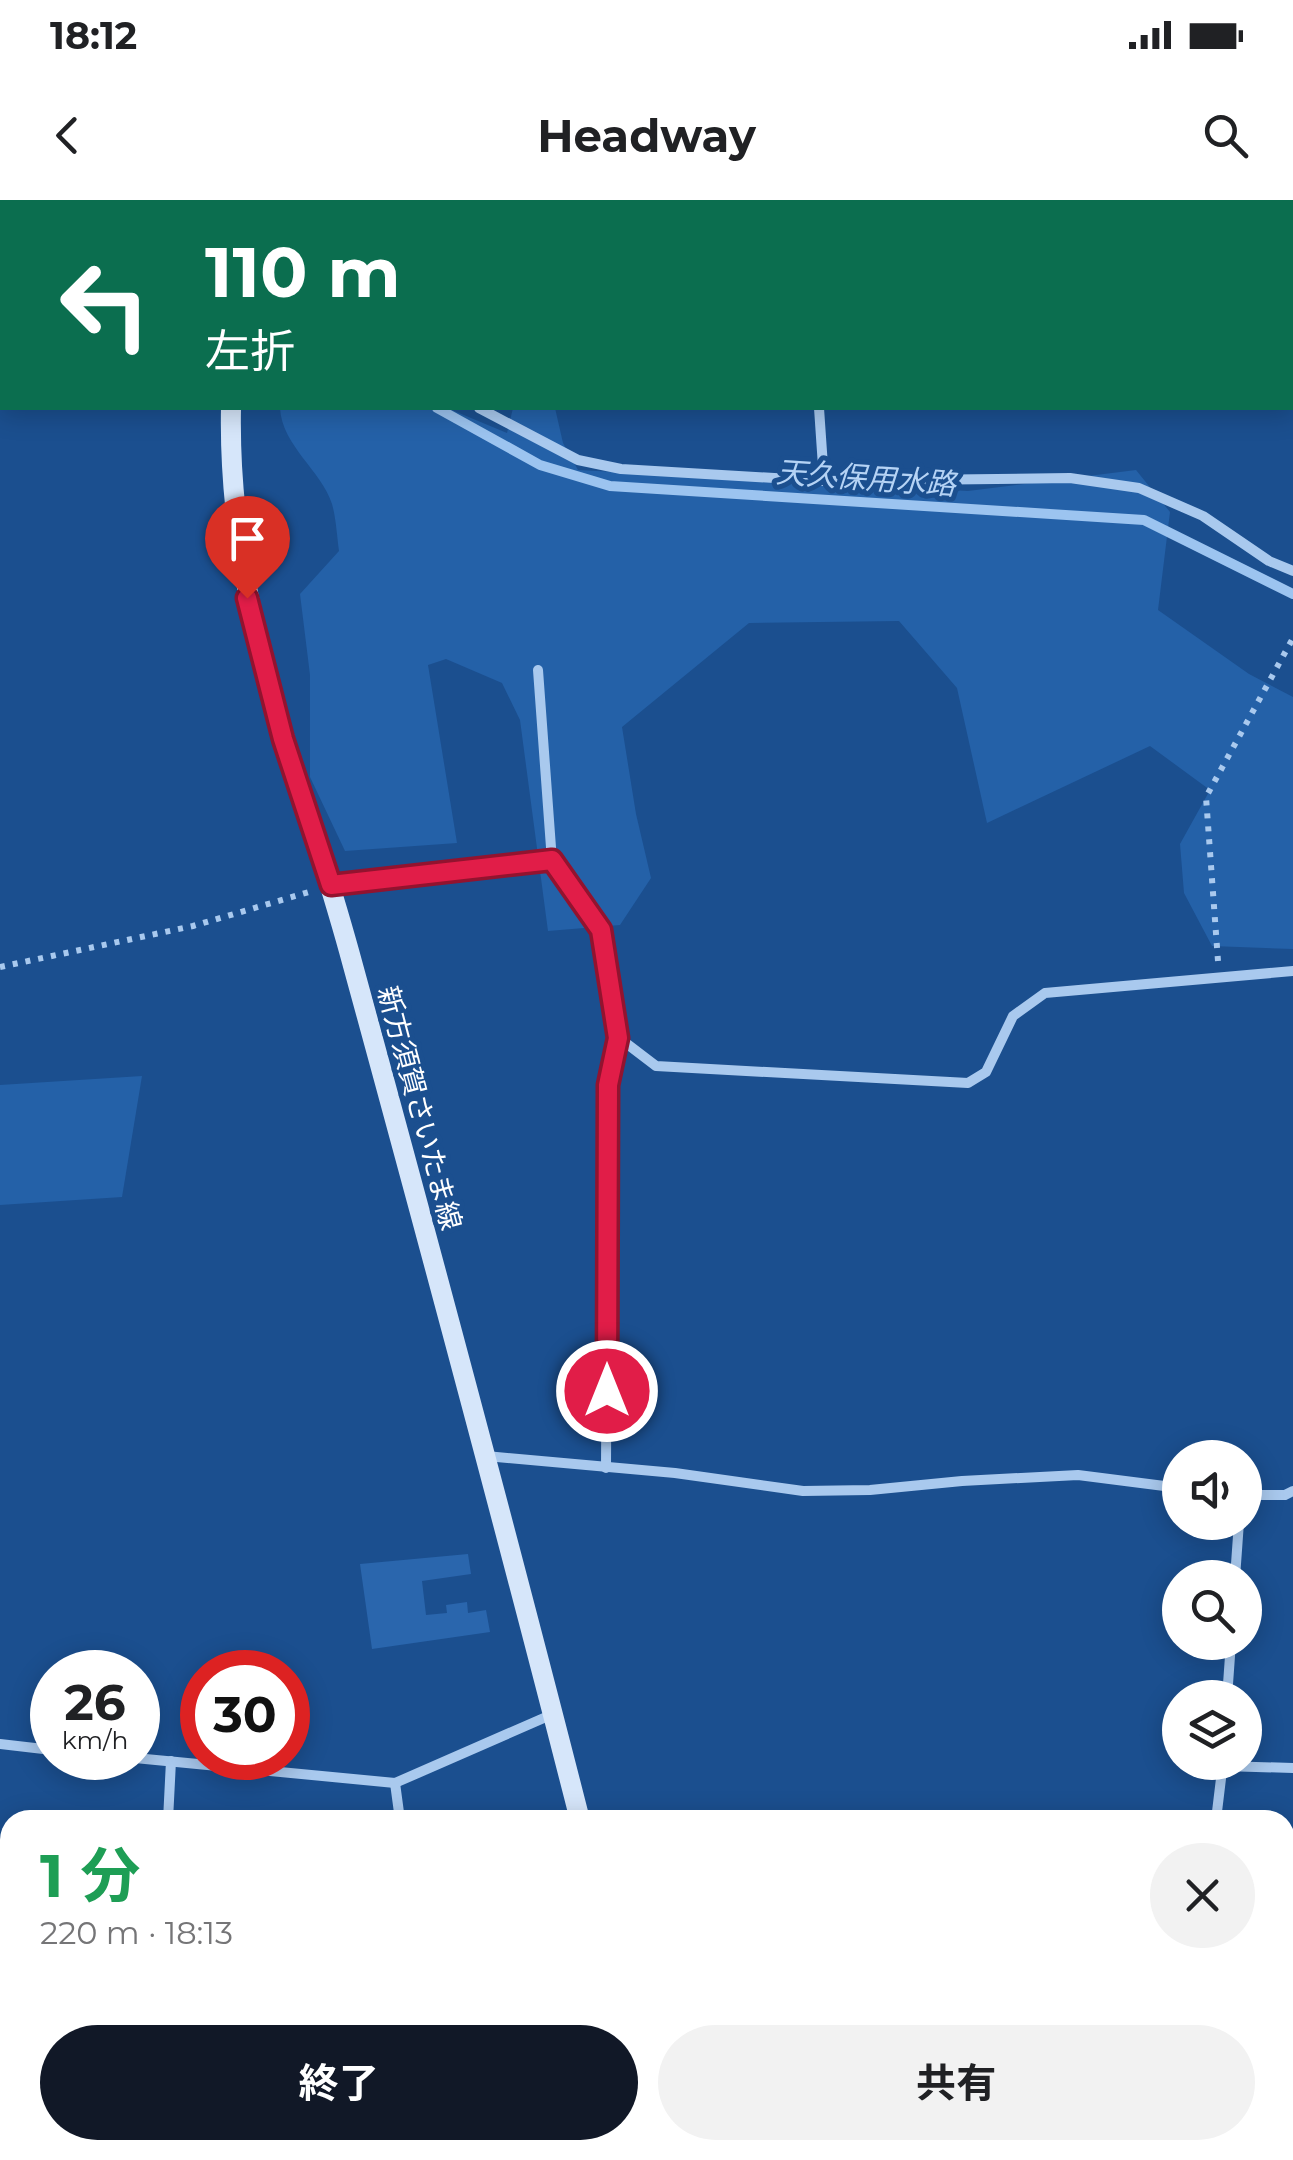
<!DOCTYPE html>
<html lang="ja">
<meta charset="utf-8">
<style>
:root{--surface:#fff;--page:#f2f2f2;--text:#202124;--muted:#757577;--accent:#111827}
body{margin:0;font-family:Montserrat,"Noto Sans JP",sans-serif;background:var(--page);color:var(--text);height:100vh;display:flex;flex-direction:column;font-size:38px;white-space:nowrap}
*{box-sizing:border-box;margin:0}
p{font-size:32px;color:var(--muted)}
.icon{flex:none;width:55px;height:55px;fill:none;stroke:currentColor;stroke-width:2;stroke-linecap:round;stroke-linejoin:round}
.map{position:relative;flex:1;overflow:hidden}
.panel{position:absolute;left:0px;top:1610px;width:1295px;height:350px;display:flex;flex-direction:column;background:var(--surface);border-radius:30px 30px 0 0;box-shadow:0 5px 25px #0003}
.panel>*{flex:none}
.banner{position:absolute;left:0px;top:0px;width:1295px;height:210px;box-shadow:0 5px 25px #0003;background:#0b6e4f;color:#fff;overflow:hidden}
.buttons{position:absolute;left:1162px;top:1240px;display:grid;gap:20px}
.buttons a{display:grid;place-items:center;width:100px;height:100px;border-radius:50%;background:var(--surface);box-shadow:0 5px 25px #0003;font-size:50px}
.speed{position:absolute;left:30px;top:1450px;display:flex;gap:20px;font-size:50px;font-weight:700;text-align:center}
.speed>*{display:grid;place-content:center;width:130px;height:130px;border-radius:50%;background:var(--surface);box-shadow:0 5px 25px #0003;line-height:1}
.speed small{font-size:25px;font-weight:400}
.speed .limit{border:15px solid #d22;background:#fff;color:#111}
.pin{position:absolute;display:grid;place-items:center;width:85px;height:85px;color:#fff;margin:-102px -42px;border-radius:50% 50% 50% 0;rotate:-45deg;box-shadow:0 0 10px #0007}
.pin .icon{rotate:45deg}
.me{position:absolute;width:110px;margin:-55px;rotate:0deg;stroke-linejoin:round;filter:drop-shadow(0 0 8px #0008)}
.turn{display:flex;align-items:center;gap:35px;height:210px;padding:0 40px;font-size:45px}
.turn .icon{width:130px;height:130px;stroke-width:2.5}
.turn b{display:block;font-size:70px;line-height:85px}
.round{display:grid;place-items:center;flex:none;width:105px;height:105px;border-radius:52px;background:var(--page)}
.summary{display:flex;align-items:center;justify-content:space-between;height:170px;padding:0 40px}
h1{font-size:60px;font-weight:700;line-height:75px;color:#1e9e55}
.cta{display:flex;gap:20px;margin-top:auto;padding:20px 40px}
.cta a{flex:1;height:115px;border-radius:60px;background:var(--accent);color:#fff;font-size:40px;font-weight:700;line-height:115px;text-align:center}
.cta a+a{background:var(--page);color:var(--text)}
.status{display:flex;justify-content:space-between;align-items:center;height:70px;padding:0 50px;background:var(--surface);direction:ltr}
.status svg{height:28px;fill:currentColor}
header{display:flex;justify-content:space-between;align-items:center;height:130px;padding:0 40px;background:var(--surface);font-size:45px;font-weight:700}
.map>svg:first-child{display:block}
</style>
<div class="status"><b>18:12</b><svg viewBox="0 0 49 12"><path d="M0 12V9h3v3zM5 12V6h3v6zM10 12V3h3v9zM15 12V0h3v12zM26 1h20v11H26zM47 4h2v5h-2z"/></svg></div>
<header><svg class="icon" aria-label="back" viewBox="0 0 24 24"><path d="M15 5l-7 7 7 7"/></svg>Headway<svg class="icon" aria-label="search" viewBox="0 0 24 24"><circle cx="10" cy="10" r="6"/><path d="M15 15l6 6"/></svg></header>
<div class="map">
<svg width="1293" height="1960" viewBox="0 0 1293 1960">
<rect width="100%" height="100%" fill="#1b4f8f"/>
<g fill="#2461a8">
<path d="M280,208H447L507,233L513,208H555L563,243L578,270L968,291L1136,270L1170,312L1158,410L1249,474L1293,497V749L1212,746L1184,693L1180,644L1210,590L1150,546L987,623L957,488L899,421L749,423L622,527L636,614L651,678L620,725L548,731L520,520L502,483L446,459L428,465L457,643L345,651L310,577V475L300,394L339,351C337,336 336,318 332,304C322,271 282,246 280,208Z"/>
<path d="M142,876L122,997L0,1005V885Z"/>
</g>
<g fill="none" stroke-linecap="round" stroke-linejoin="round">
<g stroke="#9cc4f0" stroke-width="10">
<path d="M0,105H2"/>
<path d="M437,208L540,265L610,286L1144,320L1293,394"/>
</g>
</g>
<path fill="#2a66ad" d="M468,1354L471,1374L422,1381L426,1415L447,1413L446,1405L467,1402L468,1413L486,1410L490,1432L372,1449L360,1364Z"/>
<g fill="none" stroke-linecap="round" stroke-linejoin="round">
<g stroke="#a9c9ee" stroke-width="6" stroke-dasharray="5 8" stroke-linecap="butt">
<path d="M1218,761L1206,597L1293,438"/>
<path d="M0,767L193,726L309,692"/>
</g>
<g stroke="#a9c9ee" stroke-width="10">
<path d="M103,0L104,2"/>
<path d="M1292,82H1293"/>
<path d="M0,86H2"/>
<path d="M479,208L578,260L621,269L824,281L1070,278L1139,288L1203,316L1269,361L1293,371"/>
<path d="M819,208L824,281"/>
<path d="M538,470L552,661L601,730L618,837L608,885L606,1268"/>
<path d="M331,685L552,661"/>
<path d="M618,837L656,866L968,883L986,872L1013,816L1045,793L1293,771"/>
<path d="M486,1256L675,1273L803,1291L870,1290L962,1281L1078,1275L1180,1288"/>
<path d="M1245,1295H1285L1293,1291"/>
<path d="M1235,1378L1239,1322"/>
<path d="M1227,1498L1231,1442"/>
<path d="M0,1544L52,1550"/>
<path d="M135,1558L395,1583L553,1514"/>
<path d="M1223,1566L1293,1568"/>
<path d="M395,1583L400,1620"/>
<path d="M168,1620L171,1561"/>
<path d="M1216,1620L1223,1562"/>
<path d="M1285,1848L1293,1849"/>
<path d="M180,1950L181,1960"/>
<path d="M456,1960V1950"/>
<path d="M1220,1960L1224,1950"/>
</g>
<g stroke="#d6e6fa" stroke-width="20">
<path d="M242,2V0"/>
<path d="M231,208C227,405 298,566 349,751C428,1040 506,1330 580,1620"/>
<path d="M647,1950V1960"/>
</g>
</g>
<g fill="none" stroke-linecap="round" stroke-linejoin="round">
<defs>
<path id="route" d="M247,398L283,539L331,685L552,660L601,730L618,838L608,885L607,1191"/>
</defs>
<use href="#route" stroke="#92132f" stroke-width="25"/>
<use href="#route" stroke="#e11d48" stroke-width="18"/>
</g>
<g text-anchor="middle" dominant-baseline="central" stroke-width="10" stroke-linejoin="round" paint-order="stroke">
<g font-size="28" fill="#fff" stroke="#1b4f8f">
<text transform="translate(420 908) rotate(75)">新方須賀さいたま線</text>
</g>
<g font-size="30" font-style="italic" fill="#b5d3f5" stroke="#1b4f8f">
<text transform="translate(866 278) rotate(4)">天久保用水路</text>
</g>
</g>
</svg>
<div class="buttons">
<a><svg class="icon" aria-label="sound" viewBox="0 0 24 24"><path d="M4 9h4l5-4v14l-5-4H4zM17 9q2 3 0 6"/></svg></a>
<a><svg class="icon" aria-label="search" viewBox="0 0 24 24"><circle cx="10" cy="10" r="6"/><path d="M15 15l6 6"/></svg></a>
<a><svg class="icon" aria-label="layers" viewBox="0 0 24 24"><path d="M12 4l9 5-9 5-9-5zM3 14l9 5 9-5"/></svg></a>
</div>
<div class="speed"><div>26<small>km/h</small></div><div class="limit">30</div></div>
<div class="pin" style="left:247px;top:398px;background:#d93025"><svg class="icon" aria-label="arrive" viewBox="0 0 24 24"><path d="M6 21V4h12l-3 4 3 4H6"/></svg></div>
<svg class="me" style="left:607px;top:1191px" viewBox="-20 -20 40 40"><circle r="17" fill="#e11d48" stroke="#fff" stroke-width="3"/><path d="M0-11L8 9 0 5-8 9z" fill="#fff"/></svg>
<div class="banner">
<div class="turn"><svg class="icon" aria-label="left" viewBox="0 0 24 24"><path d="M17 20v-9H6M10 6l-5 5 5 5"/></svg><div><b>110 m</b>左折</div></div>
</div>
<section class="panel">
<div class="summary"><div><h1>1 分</h1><p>220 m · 18:13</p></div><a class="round"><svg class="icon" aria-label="close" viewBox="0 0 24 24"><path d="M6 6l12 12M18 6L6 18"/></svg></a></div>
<div class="cta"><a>終了</a><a>共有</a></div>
</section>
</div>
